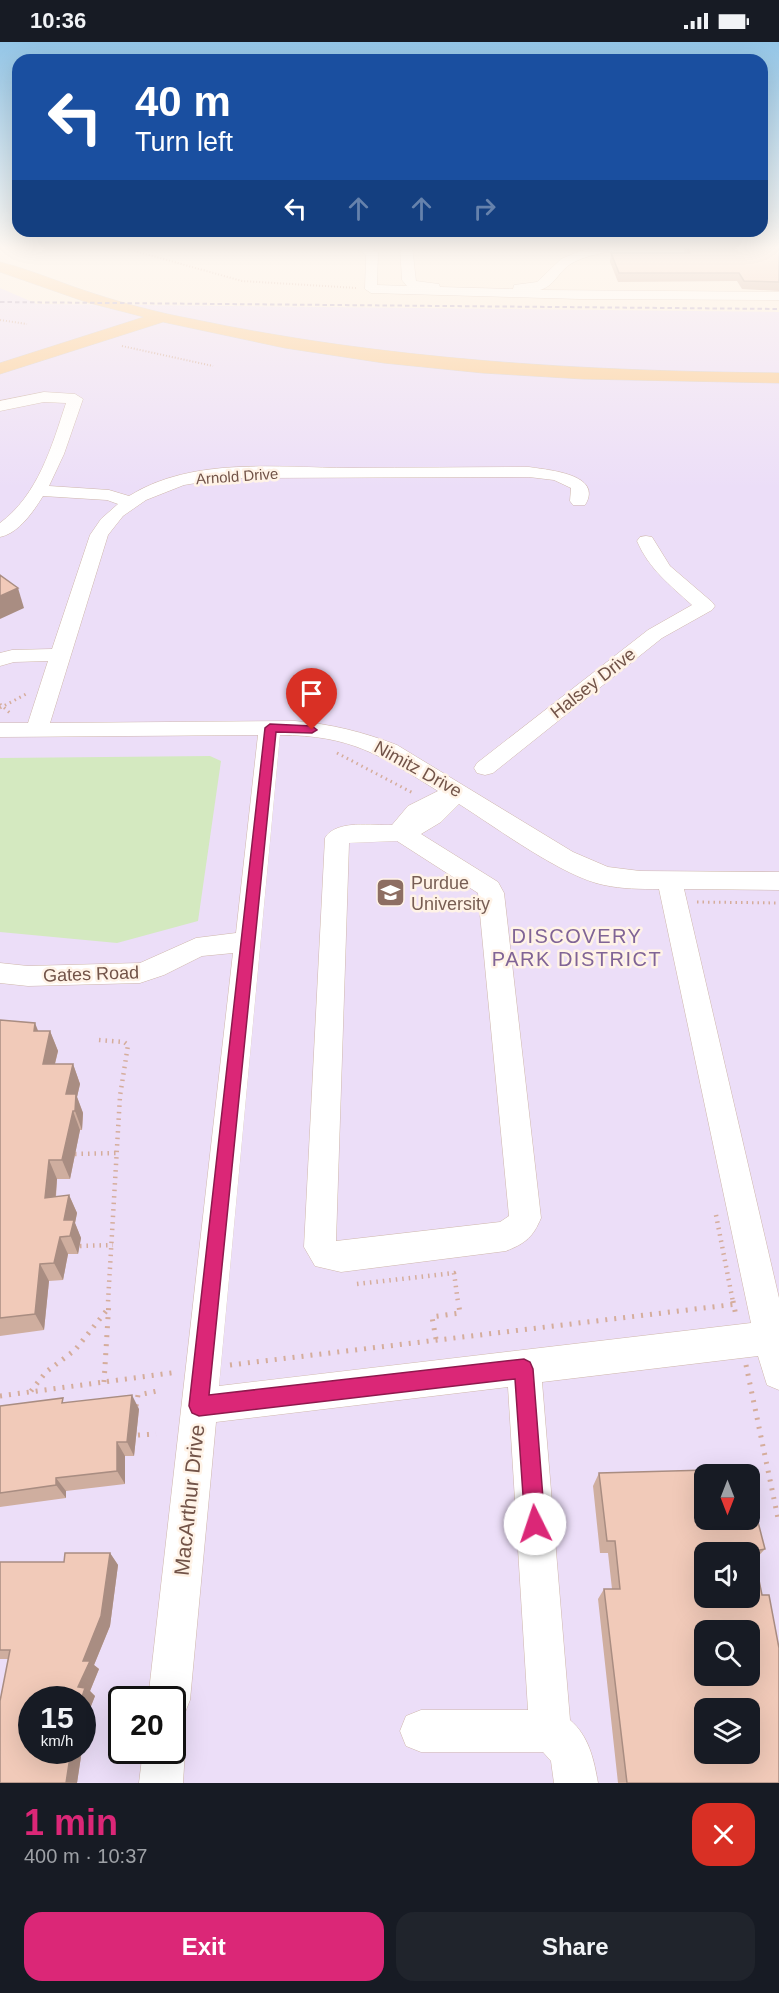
<!DOCTYPE html>
<meta charset="utf-8">
<style>
:root{--surface:#171b24;--page:#20242c;--text:#f1f3f6;--muted:#9ea1a6;--accent:#db2777}
body{margin:0;font-family:Helvetica,sans-serif;background:var(--page);color:var(--text);height:100vh;display:flex;flex-direction:column;font-size:22px;white-space:nowrap}
*{box-sizing:border-box;margin:0}
p{font-size:20px;color:var(--muted)}
.icon{flex:none;width:33px;height:33px;fill:none;stroke:currentColor;stroke-width:2;stroke-linecap:round;stroke-linejoin:round}
.map{position:relative;height:1741px;overflow:hidden}
.sheet{display:flex;flex-direction:column;background:var(--surface);flex:1}
.sheet>*{flex:none}
.banner{position:absolute;left:12px;top:12px;width:756px;height:183px;border-radius:18px;box-shadow:0 6px 24px #0002;background:#1a4fa0;color:#fff;overflow:hidden}
.needle{width:39px;rotate:180deg}
.buttons{position:absolute;left:694px;top:1422px;display:grid;gap:12px}
.buttons a{display:grid;place-items:center;width:66px;height:66px;border-radius:12px;background:var(--surface);box-shadow:0 6px 24px #0002;font-size:30px}
.speed{position:absolute;left:18px;top:1644px;display:flex;gap:12px;font-size:30px;font-weight:700;text-align:center}
.speed>*{display:grid;place-content:center;width:78px;height:78px;border-radius:50%;background:var(--surface);box-shadow:0 6px 24px #0002;line-height:1}
.speed small{font-size:15px;font-weight:400}
.speed .limit{border:3px solid #111;border-radius:9px;background:#fff;color:#111}
.pin{position:absolute;display:grid;place-items:center;width:51px;height:51px;color:#fff;margin:-62px -26px;border-radius:50% 50% 50% 0;rotate:-45deg;box-shadow:0 0 6px #0007}
.pin .icon{rotate:45deg}
.me{position:absolute;width:66px;margin:-33px;rotate:356deg;stroke-linejoin:round;filter:drop-shadow(0 0 4px #0008)}
.turn{display:flex;align-items:center;gap:21px;height:126px;padding:0 24px;font-size:27px}
.turn .icon{width:78px;height:78px;stroke-width:2.5}
.turn b{display:block;font-size:42px;line-height:51px}
.lanes{display:flex;align-items:center;height:57px;padding:0 24px;background:#0003;justify-content:center;gap:30px;direction:ltr}
.lanes .off{opacity:.35}
.round{display:grid;place-items:center;flex:none;width:63px;height:63px;border-radius:18px;background:var(--page)}
.overview{display:flex;align-items:center;justify-content:space-between;height:102px;padding:0 24px}
h1{font-size:36px;font-weight:700;line-height:45px;color:var(--accent)}
.action{display:flex;gap:12px;margin-top:auto;padding:12px 24px}
.action a{flex:1;height:69px;border-radius:18px;background:var(--accent);color:#fff;font-size:24px;font-weight:700;line-height:69px;text-align:center}
.action a+a{background:var(--page);color:var(--text)}
.status{display:flex;justify-content:space-between;align-items:center;height:42px;padding:0 30px;background:var(--surface);direction:ltr}
.status svg{height:16px;fill:currentColor}
.map>svg:first-child{display:block}
</style>
<div class="status"><b>10:36</b><svg viewBox="0 0 49 12"><path d="M0 12V9h3v3zM5 12V6h3v6zM10 12V3h3v9zM15 12V0h3v12zM26 1h20v11H26zM47 4h2v5h-2z"/></svg></div>
<div class="map">
<svg width="779" height="1741" viewBox="0 0 779 1741">
<rect width="100%" height="100%" fill="#fcefe1"/>
<path fill="#ecdef8" fill-rule="evenodd" d="M0,246L37,262L779,270V1741H0ZM705,1432H750V1478H705ZM705,1510H750V1556H705ZM705,1588H750V1634H705ZM32,1658H82V1708H32ZM122,1658H172V1708H122ZM705,1666H750V1712H705Z"/>
<path fill="#d4e9c0" d="M210,714L221,719L198,879L117,901L0,890V716Z"/>
<g fill="none" stroke-linecap="round" stroke-linejoin="round">
<defs>
<g id="minor">
<path d="M353,204H367L378,211L377,243L407,244L402,238L400,204H412L416,239L439,242L440,245L513,247L514,243L537,240L561,217L580,209L603,204H623L621,207C605,211 584,213 569,223C559,230 553,245 540,248L779,250V258L580,257L371,251L365,247L366,213Z"/>
<path d="M44,350L75,352L83,357L64,412L49,444L109,448L129,454C193,414 278,426 350,426C409,426 469,425 529,425C548,428 604,432 585,463H573L570,459L571,446L554,438L529,435L226,436L184,443L146,458L123,474L108,493L50,681L295,679C331,682 363,690 397,703L573,810L608,825L640,829L779,830V848L684,847L779,1256V1348L767,1343L758,1314L542,1340L570,1678C589,1694 594,1718 598,1741H554L551,1719L543,1710H421L406,1704L400,1689L406,1674L421,1668H528L508,1345L216,1380L190,1658L184,1673L172,1677V1658H148L233,911L202,914L164,933L140,941L28,944L0,941V921L28,924L140,921L196,896L236,891L258,693L0,695V681H28L48,619L14,620L0,624V611L12,608L52,607L90,493L101,477L118,462L107,458L43,454C33,470 19,491 0,495V481C38,453 52,404 66,361L44,360L0,369V359ZM280,693C351,693 380,713 438,749L408,764L392,783C373,784 336,777 325,796L304,1205L315,1224L341,1230L506,1209C526,1201 533,1195 541,1176L504,851L498,840L421,792L441,780L459,762C497,786 563,835 604,843C622,847 641,847 659,847L751,1281L219,1344ZM397,799L478,851L509,1174L500,1180L336,1199L349,801Z"/>
<path d="M646,494L652,495L670,524L712,560L715,564L712,568L662,596L493,731L485,733L477,731L474,726L477,721L648,588L692,563C670,543 649,527 637,499L640,495Z"/>
<path d="M172,1690L179,1693L185,1708L183,1741H139L143,1708H172Z"/>
</g>
<path id="major" d="M0,220C32,228 63,242 95,252C126,262 159,271 192,277C386,318 581,329 779,331V341L583,337L483,331L384,321L285,306L163,280L0,332V321L144,275L86,260L0,230Z"/>
</defs>
<use href="#minor" stroke="#cfb7ab" stroke-width="1"/>
<use href="#major" stroke="#d8cfcc" stroke-width="1"/>
<g stroke="#d5ad9c" stroke-width="2" stroke-dasharray="1 2" stroke-linecap="butt">
<path d="M117,204L242,239L357,246"/>
<path d="M0,278L27,282"/>
<path d="M122,304L213,324"/>
</g>
<g stroke="#d5ad9c" stroke-width="3" stroke-dasharray="1.5 4" stroke-linecap="butt">
<path d="M0,662L12,673"/>
<path d="M0,666L28,651"/>
<path d="M337,711L413,751"/>
<path d="M697,860L779,861"/>
</g>
<g stroke="#d5ad9c" stroke-width="4.5" stroke-dasharray="1.5 5" stroke-linecap="butt">
<path d="M99,998L124,1000L128,1003L120,1054L108,1260"/>
<path d="M75,1112L118,1111"/>
<path d="M716,1173L733,1260"/>
<path d="M80,1204L113,1203"/>
<path d="M357,1242L454,1231L458,1260"/>
</g>
<g stroke="#d5ad9c" stroke-width="5" stroke-dasharray="2 7" stroke-linecap="butt">
<path d="M733,1259L736,1274"/>
<path d="M436,1297L432,1275L460,1271L458,1259"/>
<path d="M230,1323L737,1262"/>
<path d="M746,1323L779,1481"/>
<path d="M104,1340L109,1259"/>
<path d="M31,1349L46,1330L75,1308L107,1268"/>
<path d="M0,1354L178,1330"/>
<path d="M136,1364L138,1353L162,1348"/>
<path d="M138,1393L156,1392"/>
</g>
<use href="#minor" fill="#fff" fill-rule="evenodd"/>
<use href="#major" fill="#facd99" fill-rule="evenodd"/>
<path stroke="#b0a0c4" stroke-width="2" stroke-dasharray="4.5 3" stroke-linecap="butt" d="M0,260L779,267"/>
</g>
<g fill="#cfae9f">
<path d="M685,204L779,205V249L742,247L737,239L618,240L610,220L611,211H684Z"/>
<path d="M0,978L38,989H50L58,1009L55,1022H73L80,1042L77,1055L83,1071L82,1088H80L70,1137H57L56,1155L69,1153L77,1171L75,1181L81,1196L78,1212H68L63,1238L49,1239L44,1288L0,1294Z"/>
<path d="M66,1361L139,1367L134,1414H125V1442L66,1449V1456L0,1465V1364Z"/>
<path d="M599,1431L765,1507L755,1518L779,1741H618L598,1557L604,1547H612L608,1511H600L593,1444Z"/>
<path d="M110,1511L118,1523L110,1584L94,1623L99,1627L90,1649L95,1654L87,1674L77,1741H0L8,1617H0V1520H64Z"/>
</g>
<g fill="#a98d82">
<path d="M18,546L24,566L0,577V554Z"/>
<path d="M35,981L43,1001L34,989Z"/>
<path d="M50,989L58,1009L50,1041L43,1022Z"/>
<path d="M73,1022L80,1042L77,1055L83,1071L82,1088L75,1069L66,1052Z"/>
<path d="M73,1069L80,1088L70,1137L62,1118Z"/>
<path d="M49,1118L57,1137L54,1174L45,1156Z"/>
<path d="M69,1153L77,1171L75,1181L81,1196L78,1212L64,1178Z"/>
<path d="M60,1195L68,1212L63,1238L54,1221Z"/>
<path d="M40,1222L49,1239L44,1288L35,1272Z"/>
<path d="M132,1353L139,1367L134,1414L127,1400Z"/>
<path d="M117,1400L125,1414V1442L117,1429Z"/>
<path d="M56,1436L66,1449V1456L56,1443Z"/>
<path d="M110,1511L118,1523L110,1584L94,1623L99,1627L90,1649L95,1654L87,1674L82,1705V1658H81L78,1645L83,1619Z"/>
<path d="M71,1708H82L77,1741H66Z"/>
</g>
<g fill="#f1cab9" stroke="#a98d82" stroke-width="1.5" fill-rule="evenodd">
<path d="M686,204L779,205V240L744,239L739,231H619L611,211H690Z"/>
<path d="M0,533L18,546L0,554Z"/>
<path d="M0,978L35,981L34,989H50L43,1022H73L66,1052H76L75,1069H73L62,1118H49L45,1156L69,1153L64,1178H74L70,1194L60,1195L54,1221L40,1222L35,1272L0,1276Z"/>
<path d="M132,1353L127,1400H117V1429L56,1436V1443L0,1451V1364L63,1356L62,1361Z"/>
<path d="M744,1427L746,1432H705V1478H750V1449L765,1507L753,1509L762,1553H769L779,1606V1741H627L604,1547H620L615,1499H607L599,1431ZM705,1510H750V1556H705ZM705,1588H750V1634H705ZM705,1666H750V1712H705Z"/>
<path d="M65,1511H110L101,1574L83,1619H90L78,1645L85,1646L81,1658H32V1708H71L66,1741H0V1659L10,1608H0V1520H64Z"/>
</g>
<linearGradient id="sky" x2="0" y2="1"><stop stop-color="#94c6e7"/><stop offset="0.46" stop-color="#fef8f2"/><stop offset="1" stop-color="#fef8f2" stop-opacity="0"/></linearGradient>
<rect width="779" height="447" fill="url(#sky)"/>
<path fill="#db2777" stroke="#8e194d" stroke-width="1.5" d="M270,682L312,684L317,688L312,691L276,690L209,1353L524,1317L530,1320L533,1327L545,1482L542,1489L535,1492L528,1489L525,1482L515,1337L199,1374L192,1371L189,1364L265,686Z"/>
<defs>
<symbol id="university-square" viewBox="-11 -11 22 22"><rect x="-9" y="-9" width="18" height="18" rx="4" fill="#8d6e63" stroke="#fff3e7"/><path d="M0-5L7-2L0 1L-7-2ZM-4 1L0 2.5L4 1V4Q0 6-4 4Z" fill="#fff"/></symbol>
</defs>
<g fill-rule="evenodd">
<use href="#university-square" x="374" y="834" width="33" height="33"/>
</g>
<g text-anchor="middle" dominant-baseline="central" stroke-width="5" stroke-linejoin="round" paint-order="stroke">
<g font-size="15" fill="#725348" stroke="#fff3e7">
<text transform="translate(237 434) rotate(-4)">Arnold Drive</text>
</g>
<g font-size="18" fill="#725348" stroke="#fff3e7">
<text transform="translate(593 641) rotate(-38)">Halsey Drive</text>
<text transform="translate(418 727) rotate(29)">Nimitz Drive</text>
<text transform="translate(91 932) rotate(-2)">Gates Road</text>
</g>
<g font-size="18" fill="#785e54" stroke="#fff3e7" text-anchor="start">
<text x="411" y="841">Purdue<tspan x="411" dy="21">University</tspan></text>
</g>
<g font-size="20" letter-spacing="1.5" fill="#806496" stroke="#fff3e7">
<text x="577" y="894">DISCOVERY<tspan x="577" dy="23">PARK DISTRICT</tspan></text>
</g>
<g font-size="21" fill="#725348" stroke="#fff3e7">
<text transform="translate(189 1458) rotate(-84)">MacArthur Drive</text>
</g>
</g>
</svg>
<div class="buttons">
<a><svg class="needle" viewBox="-14 -14 28 28"><path d="M0-13l5 13h-10z" fill="#e53935"/><path d="M0 13l5-13h-10z" fill="#9ea1a6"/></svg></a>
<a><svg class="icon" aria-label="sound" viewBox="0 0 24 24"><path d="M4 9h4l5-4v14l-5-4H4zM17 9q2 3 0 6"/></svg></a>
<a><svg class="icon" aria-label="search" viewBox="0 0 24 24"><circle cx="10" cy="10" r="6"/><path d="M15 15l6 6"/></svg></a>
<a><svg class="icon" aria-label="layers" viewBox="0 0 24 24"><path d="M12 4l9 5-9 5-9-5zM3 14l9 5 9-5"/></svg></a>
</div>
<div class="speed"><div>15<small>km/h</small></div><div class="limit">20</div></div>
<div class="pin" style="left:312px;top:688px;background:#d93025"><svg class="icon" aria-label="arrive" viewBox="0 0 24 24"><path d="M6 21V4h12l-3 4 3 4H6"/></svg></div>
<svg class="me" style="left:535px;top:1482px" viewBox="-20 -20 40 40"><circle r="19" fill="#fff"/><path d="M0-13L10 11 0 6-10 11z" fill="#db2777"/></svg>
<div class="banner">
<div class="turn"><svg class="icon" aria-label="left" viewBox="0 0 24 24"><path d="M17 20v-9H6M10 6l-5 5 5 5"/></svg><div><b>40 m</b>Turn left</div></div>
<div class="lanes"><svg class="icon" aria-label="left" viewBox="0 0 24 24"><path d="M17 20v-9H6M10 6l-5 5 5 5"/></svg><svg class="icon off" aria-label="ahead" viewBox="0 0 24 24"><path d="M12 20V5M6 11l6-6 6 6"/></svg><svg class="icon off" aria-label="ahead" viewBox="0 0 24 24"><path d="M12 20V5M6 11l6-6 6 6"/></svg><svg class="icon off" aria-label="right" viewBox="0 0 24 24"><path d="M7 20v-9h11M14 6l5 5-5 5"/></svg></div>
</div>
</div>
<section class="sheet">
<div class="overview"><div><h1>1 min</h1><p>400 m · 10:37</p></div><a class="round" style="background:#d93025;color:#fff"><svg class="icon" aria-label="close" viewBox="0 0 24 24"><path d="M6 6l12 12M18 6L6 18"/></svg></a></div>
<div class="action"><a>Exit</a><a>Share</a></div>
</section>
